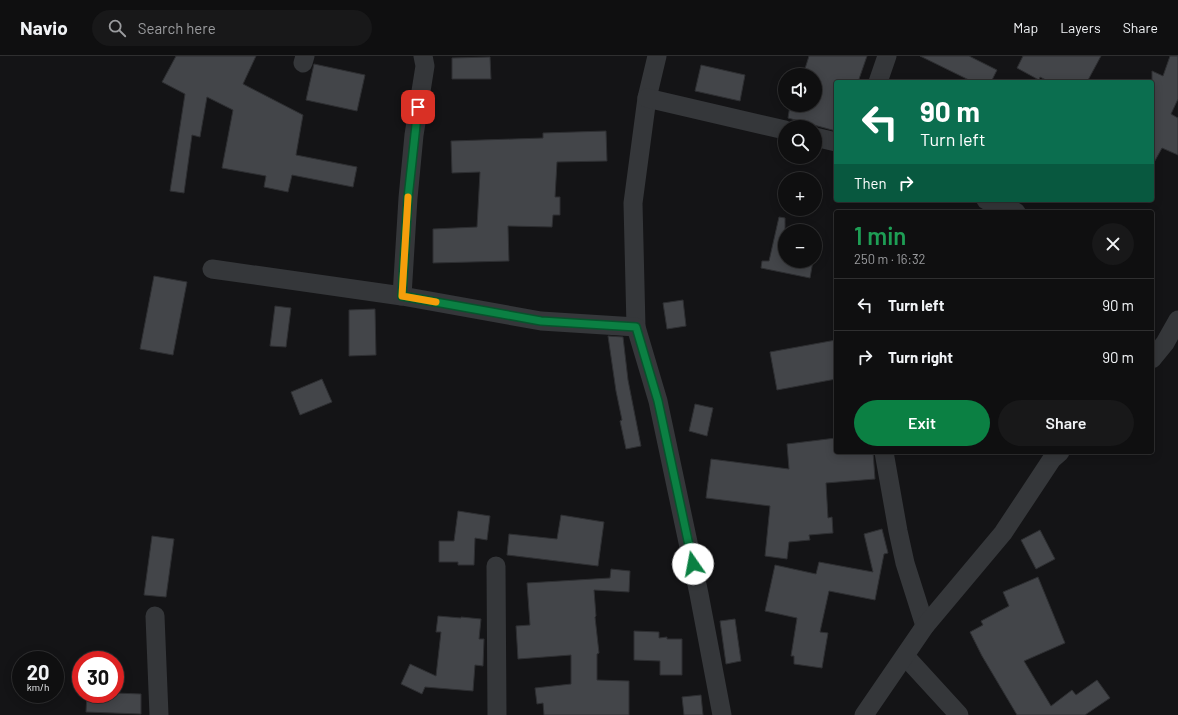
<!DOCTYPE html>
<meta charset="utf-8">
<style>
:root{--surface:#0f0f10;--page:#181819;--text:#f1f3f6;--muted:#9b9c9f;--line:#2f2f30;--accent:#0b8043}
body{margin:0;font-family:Barlow,sans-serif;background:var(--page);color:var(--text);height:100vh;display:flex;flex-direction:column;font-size:15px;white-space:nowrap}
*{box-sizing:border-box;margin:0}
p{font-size:13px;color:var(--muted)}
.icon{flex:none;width:22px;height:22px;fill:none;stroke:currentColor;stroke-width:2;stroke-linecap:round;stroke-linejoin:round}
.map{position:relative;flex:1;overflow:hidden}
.sheet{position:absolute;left:834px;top:154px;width:320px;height:244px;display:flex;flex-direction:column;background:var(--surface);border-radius:4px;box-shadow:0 2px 10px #0003,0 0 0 1px var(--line)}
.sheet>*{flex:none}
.guide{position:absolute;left:834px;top:24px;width:320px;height:122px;border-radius:4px;box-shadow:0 2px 10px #0003,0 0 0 1px var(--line);background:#0b6e4f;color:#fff;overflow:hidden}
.controls{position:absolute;left:778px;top:12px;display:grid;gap:8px}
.controls a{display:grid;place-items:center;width:44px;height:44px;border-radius:50%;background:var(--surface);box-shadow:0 2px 10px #0003,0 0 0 1px var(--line);font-size:20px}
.speed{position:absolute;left:12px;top:595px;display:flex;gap:8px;font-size:20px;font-weight:700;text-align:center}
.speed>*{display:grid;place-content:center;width:52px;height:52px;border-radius:50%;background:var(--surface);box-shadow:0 2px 10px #0003,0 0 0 1px var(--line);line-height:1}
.speed small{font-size:10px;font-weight:400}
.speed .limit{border:6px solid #d22;background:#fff;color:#111}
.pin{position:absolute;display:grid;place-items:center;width:34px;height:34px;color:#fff;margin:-17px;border-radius:8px;box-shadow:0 2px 6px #0006}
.me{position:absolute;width:44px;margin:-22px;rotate:348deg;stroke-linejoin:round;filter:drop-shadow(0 0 3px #0008)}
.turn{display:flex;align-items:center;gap:14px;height:84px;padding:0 20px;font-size:18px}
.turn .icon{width:52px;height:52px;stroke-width:2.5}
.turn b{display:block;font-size:28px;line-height:34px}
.then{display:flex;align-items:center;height:38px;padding:0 20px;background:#0003;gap:8px;font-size:15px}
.round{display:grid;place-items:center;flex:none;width:42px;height:42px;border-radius:21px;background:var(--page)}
.summary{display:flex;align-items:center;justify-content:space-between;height:68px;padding:0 20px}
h1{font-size:24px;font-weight:600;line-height:30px;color:#1e9e55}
.cta{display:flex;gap:8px;margin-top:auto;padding:8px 20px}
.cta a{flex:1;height:46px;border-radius:24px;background:var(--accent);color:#fff;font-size:16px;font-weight:600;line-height:46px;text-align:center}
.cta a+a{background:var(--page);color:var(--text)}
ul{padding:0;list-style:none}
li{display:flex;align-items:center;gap:12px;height:52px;padding:0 20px;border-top:1px solid var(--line)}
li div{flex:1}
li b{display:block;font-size:15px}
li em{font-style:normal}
header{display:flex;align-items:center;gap:24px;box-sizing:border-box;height:56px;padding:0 20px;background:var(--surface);border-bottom:1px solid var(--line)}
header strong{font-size:19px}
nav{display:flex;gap:22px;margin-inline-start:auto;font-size:14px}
.search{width:280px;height:36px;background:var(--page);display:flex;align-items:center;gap:10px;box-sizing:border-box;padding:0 14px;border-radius:22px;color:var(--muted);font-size:15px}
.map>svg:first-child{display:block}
</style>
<header>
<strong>Navio</strong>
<div class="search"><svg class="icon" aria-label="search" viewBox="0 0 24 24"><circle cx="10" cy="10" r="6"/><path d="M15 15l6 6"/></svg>Search here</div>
<nav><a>Map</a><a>Layers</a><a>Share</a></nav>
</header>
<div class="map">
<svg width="1178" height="659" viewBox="0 0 1178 659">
<rect width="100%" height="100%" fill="#141416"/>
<g fill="#434549" stroke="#2e2f32">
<path d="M176,0H256L243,28L303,59L296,99L357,111L353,131L292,119L288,136L264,131L266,120L222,112L233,54L207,41L200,81L192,79L184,137L170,135L185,38L162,26Z"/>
<path d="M809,0H867L858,26H836V75L788,62L790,49H815V19H803Z"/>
<path d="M920,0H969L997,14L991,26H973Z"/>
<path d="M1023,0H1101L1087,26H1050L1040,21L1039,24L1017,12Z"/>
<path d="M1170,0H1178V43L1171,58L1178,62V99L1162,92L1152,110V15L1163,20Z"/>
<path d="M490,1L491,23H452V2Z"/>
<path d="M314,8L365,19L357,55L306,44Z"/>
<path d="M701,9L745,19L740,45L695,35Z"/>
<path d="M606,75L607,105L557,106L555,141H560V159H553L552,171L508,170L509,205L433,207V173L477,171L480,116L452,117L451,85L543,82V77Z"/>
<path d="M779,161L785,162V205H813L810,222L761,212L762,205H769Z"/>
<path d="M154,220L187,226L173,299L140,293Z"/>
<path d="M683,244L686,270L667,273L663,247Z"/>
<path d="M275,250L291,252L286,291L270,290Z"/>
<path d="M375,253L376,299L349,300V254Z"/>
<path d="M608,280L623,281L628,324L641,390L626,393L620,365L622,364L616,335Z"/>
<path d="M836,284V323L777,334L770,296Z"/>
<path d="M322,323L332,346L300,359L291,336Z"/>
<path d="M695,348L713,352L707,380L689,375Z"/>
<path d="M836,382V396H873L875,423L826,427L828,462L832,461L833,477L809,479L810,484L789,486L787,503L765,500L770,450L706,442L711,403L789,413L787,388Z"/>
<path d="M458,455L490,460L487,484L475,482L474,509H458V506H439V485H454Z"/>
<path d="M561,459L604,466L598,510L507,499L509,478L557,483Z"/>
<path d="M882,473L888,497L884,498L875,544L829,535L820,576L828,577L822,612L794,608V600H791L797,562L765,555L775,509L816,518L819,506L873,516L864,478Z"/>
<path d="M1040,474L1055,503L1036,513L1021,484Z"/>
<path d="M152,480L174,483L166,541L144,539Z"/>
<path d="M611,513L630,515L629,536L594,534L596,560L595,561L599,597L597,598V624L629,625V659H544L543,647L537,648L535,632L571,628V599L518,603L516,570L530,569L527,527L610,522Z"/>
<path d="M1038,521L1065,587L1024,605L1051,650L1072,634L1076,639L1097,624L1110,642L1085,659H1017L982,600L970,576L983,569L981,565L1009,550L1003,536Z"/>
<path d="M438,560L461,562V561L481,563L479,583H484L483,610L475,609L473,635L425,631L422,638L401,628L410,608L436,620L441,576H436Z"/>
<path d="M735,563L741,605L726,608L720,565Z"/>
<path d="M634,575L659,576V582L667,581V583H682V619H660V605L634,604Z"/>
<path d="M115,637L141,638V658L86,656L87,638Z"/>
<path d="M701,639L703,659H684L682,641Z"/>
</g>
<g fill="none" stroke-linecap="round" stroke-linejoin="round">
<g stroke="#35373a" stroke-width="19">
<path d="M657,0L647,42L633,147L636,271L658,345L699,538L722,659"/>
<path d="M303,7L305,0"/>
<path d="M878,26L887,0"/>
<path d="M647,42L785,74"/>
<path d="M815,81L836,86"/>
<path d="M986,144L1016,156"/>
<path d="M212,213L402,240L541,265L636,271"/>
<path d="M402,240L408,142L414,79L425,10L423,0"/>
<path d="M1152,303L1165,287L1178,264"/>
<path d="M884,396L898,475L905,507L925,570"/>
<path d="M496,510L497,659"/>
<path d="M155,560L159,659"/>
<path d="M905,600L959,659"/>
<path d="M864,659L925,570L1003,477L1052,403L1060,396"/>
</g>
</g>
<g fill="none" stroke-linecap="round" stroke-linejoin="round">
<defs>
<path id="route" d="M418,51L408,142L402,240L541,265L636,271L658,345L693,508"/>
</defs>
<use href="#route" stroke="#07532c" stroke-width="10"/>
<use href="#route" stroke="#0b8043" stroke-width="7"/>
<path stroke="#f59e0b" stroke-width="7" d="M408,141L402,240L436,246"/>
</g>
</svg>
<div class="controls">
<a><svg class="icon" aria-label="sound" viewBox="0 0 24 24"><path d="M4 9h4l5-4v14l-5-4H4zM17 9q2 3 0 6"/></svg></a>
<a><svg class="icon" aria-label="search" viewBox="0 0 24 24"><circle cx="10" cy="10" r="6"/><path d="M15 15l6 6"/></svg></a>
<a>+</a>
<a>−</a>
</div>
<div class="speed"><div>20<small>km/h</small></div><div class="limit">30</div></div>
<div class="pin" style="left:418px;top:51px;background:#d93025"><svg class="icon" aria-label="arrive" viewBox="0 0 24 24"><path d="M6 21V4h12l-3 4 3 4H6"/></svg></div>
<svg class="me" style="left:693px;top:508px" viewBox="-20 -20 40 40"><circle r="19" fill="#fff"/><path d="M0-13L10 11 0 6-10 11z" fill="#0b8043"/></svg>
<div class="guide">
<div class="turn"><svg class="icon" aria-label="left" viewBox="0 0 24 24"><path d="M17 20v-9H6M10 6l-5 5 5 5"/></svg><div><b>90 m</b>Turn left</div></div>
<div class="then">Then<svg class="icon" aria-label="right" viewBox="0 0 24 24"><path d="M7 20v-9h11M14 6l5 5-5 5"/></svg></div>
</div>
<section class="sheet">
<div class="summary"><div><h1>1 min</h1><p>250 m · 16:32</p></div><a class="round"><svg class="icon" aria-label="close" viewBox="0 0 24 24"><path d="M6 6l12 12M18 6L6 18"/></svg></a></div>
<ul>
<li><svg class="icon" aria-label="left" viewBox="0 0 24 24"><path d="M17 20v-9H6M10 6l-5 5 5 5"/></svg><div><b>Turn left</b></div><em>90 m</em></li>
<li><svg class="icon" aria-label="right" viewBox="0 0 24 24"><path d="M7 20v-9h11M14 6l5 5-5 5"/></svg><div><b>Turn right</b></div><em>90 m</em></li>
</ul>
<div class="cta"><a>Exit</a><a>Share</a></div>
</section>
</div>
